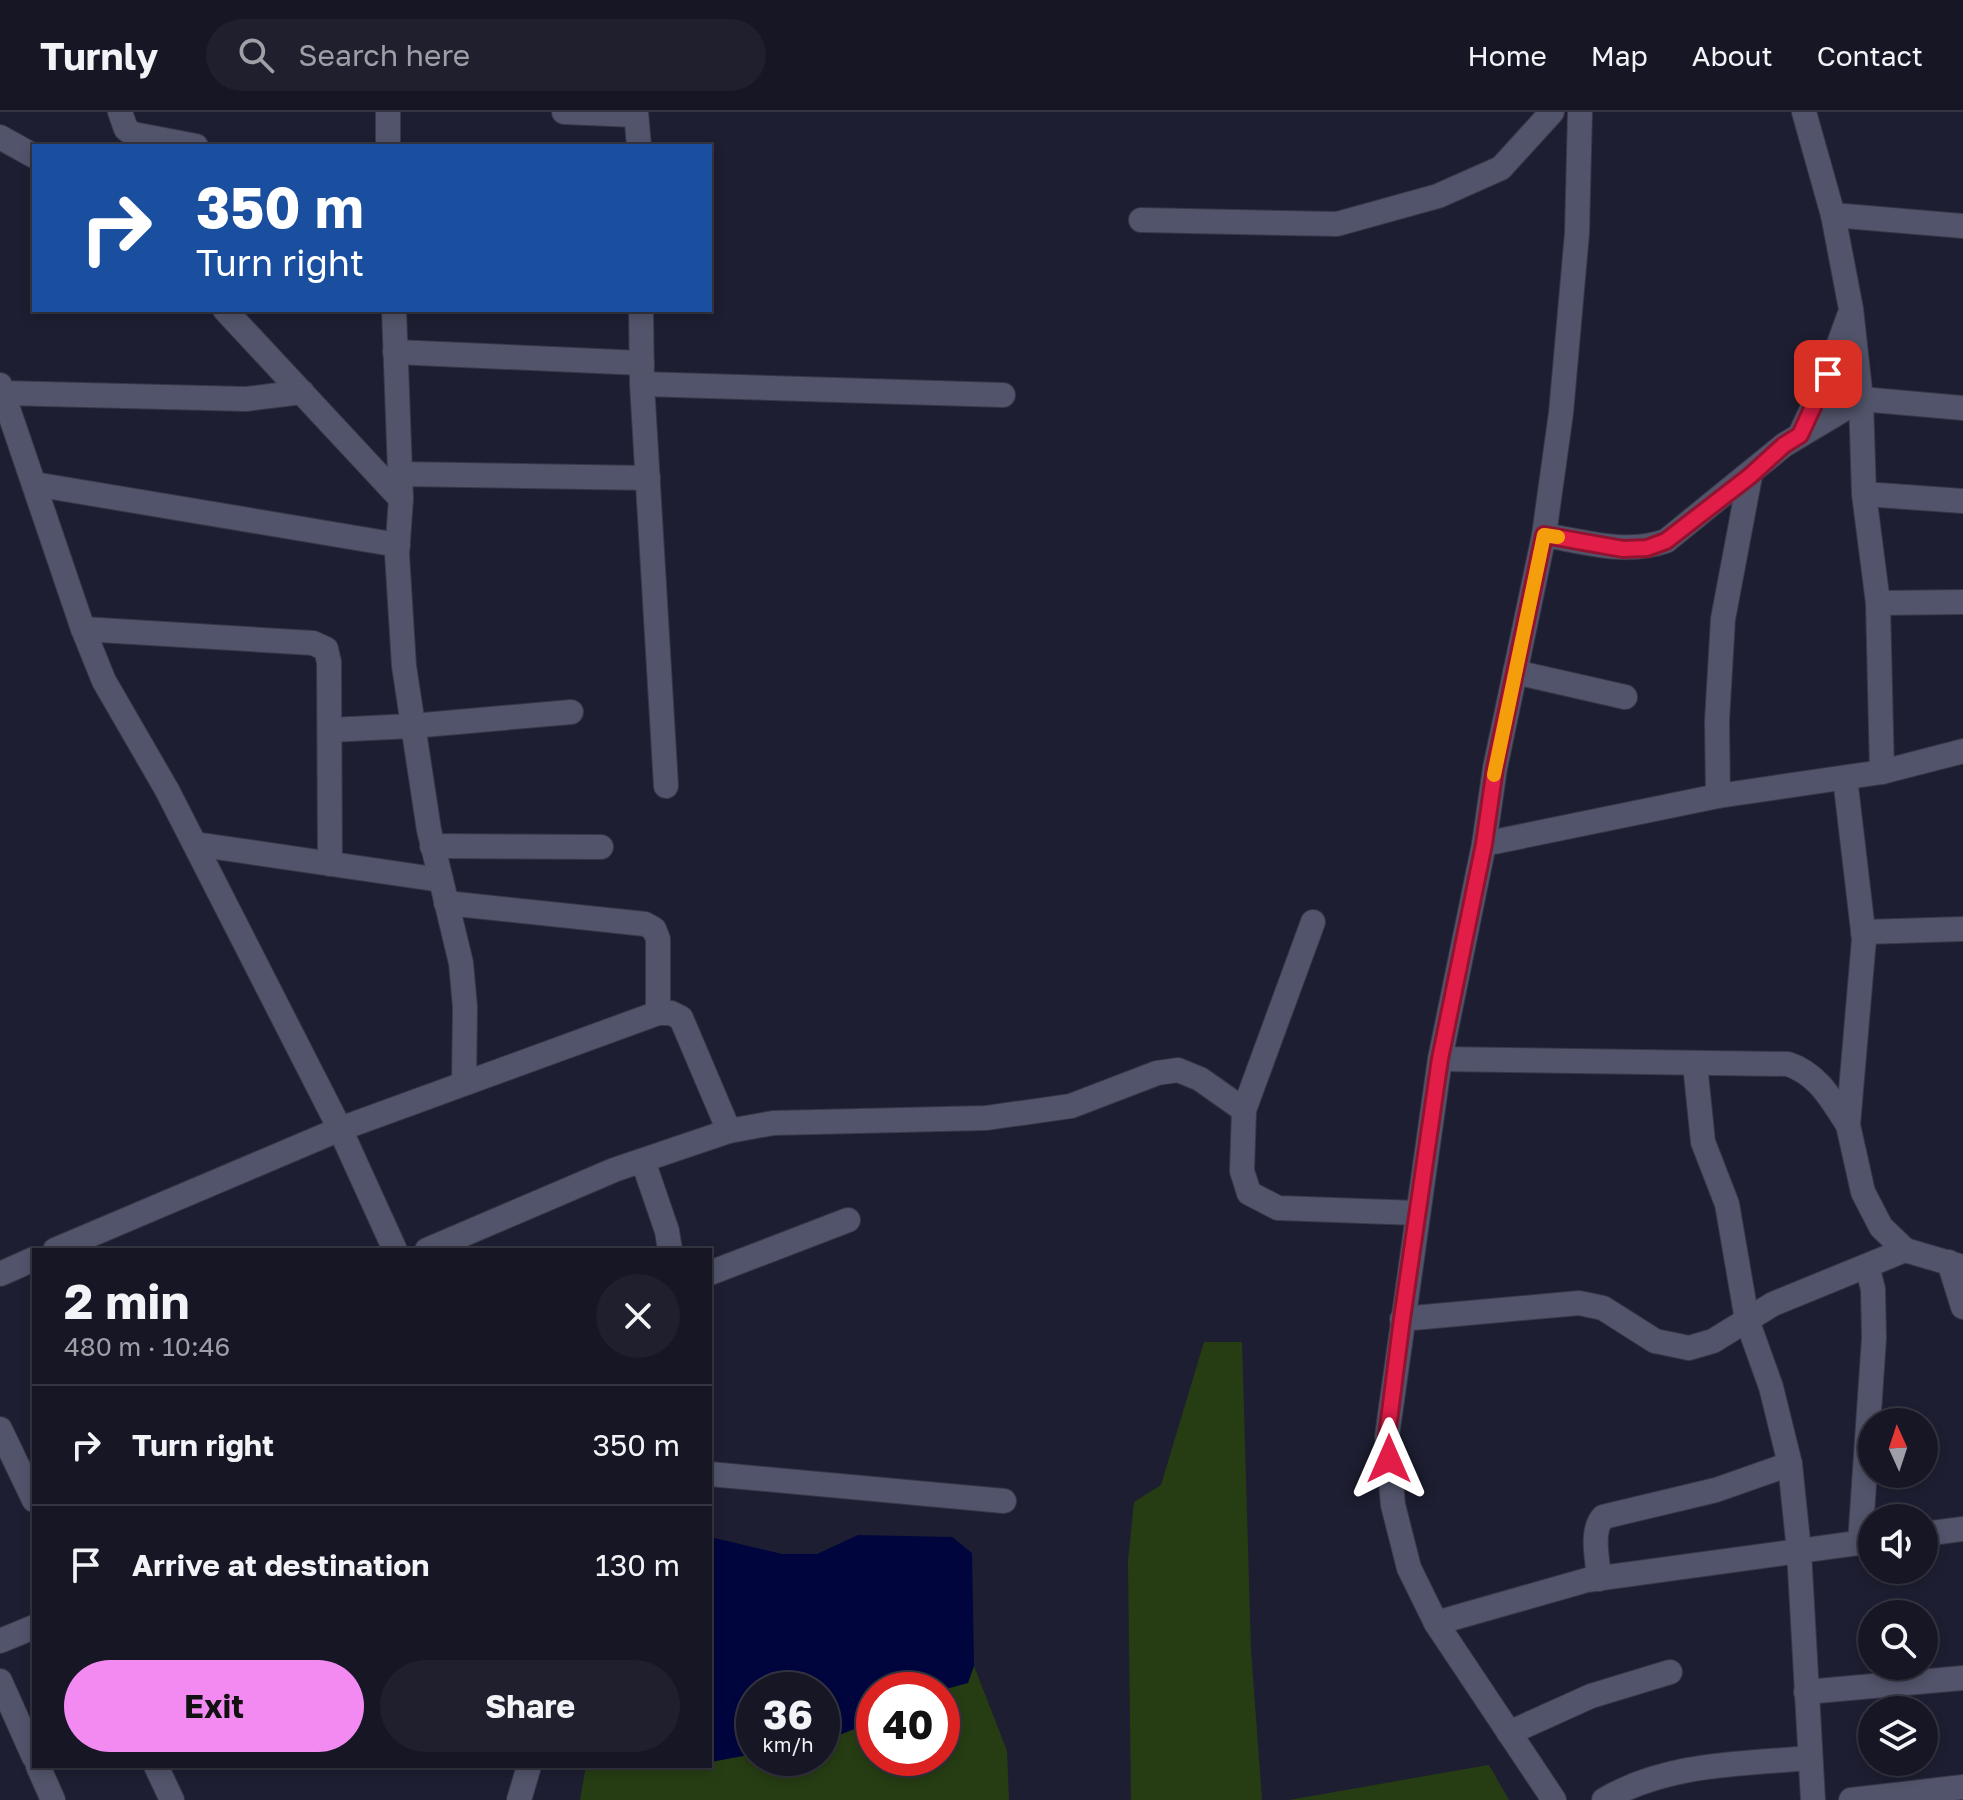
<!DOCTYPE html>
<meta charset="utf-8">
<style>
:root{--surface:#161625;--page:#1f1f2d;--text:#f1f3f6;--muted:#9e9fa7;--line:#353542;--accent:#f28af2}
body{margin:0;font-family:"Golos Text",sans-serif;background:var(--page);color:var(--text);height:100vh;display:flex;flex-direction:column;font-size:30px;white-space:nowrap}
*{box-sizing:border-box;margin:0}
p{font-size:26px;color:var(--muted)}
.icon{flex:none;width:44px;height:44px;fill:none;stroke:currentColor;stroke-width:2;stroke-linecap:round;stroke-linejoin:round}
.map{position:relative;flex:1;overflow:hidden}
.panel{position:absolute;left:32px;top:1136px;width:680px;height:520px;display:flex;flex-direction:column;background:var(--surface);border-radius:0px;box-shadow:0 4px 12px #0003,0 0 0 2px var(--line)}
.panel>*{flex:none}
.hud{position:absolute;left:32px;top:32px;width:680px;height:168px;border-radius:0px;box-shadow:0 4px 12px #0003,0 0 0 2px var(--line);background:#1a4fa0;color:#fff;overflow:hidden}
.needle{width:52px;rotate:357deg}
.fabs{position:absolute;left:1858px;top:1296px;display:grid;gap:16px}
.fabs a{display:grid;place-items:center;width:80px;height:80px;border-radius:50%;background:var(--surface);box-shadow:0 4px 12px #0003,0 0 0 2px var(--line);font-size:40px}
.speed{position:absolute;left:736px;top:1560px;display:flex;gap:16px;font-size:40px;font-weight:700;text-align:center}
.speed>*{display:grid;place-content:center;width:104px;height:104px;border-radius:50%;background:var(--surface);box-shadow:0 4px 12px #0003,0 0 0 2px var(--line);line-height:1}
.speed small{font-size:20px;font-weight:400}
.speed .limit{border:12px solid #d22;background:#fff;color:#111}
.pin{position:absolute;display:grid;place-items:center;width:68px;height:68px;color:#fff;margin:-34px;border-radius:16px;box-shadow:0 4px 12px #0006}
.me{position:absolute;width:88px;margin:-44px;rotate:0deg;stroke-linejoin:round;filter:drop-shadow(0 0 6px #0008)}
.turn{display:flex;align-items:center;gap:28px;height:168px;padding:0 32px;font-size:36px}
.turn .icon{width:104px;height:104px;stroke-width:2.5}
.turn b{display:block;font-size:56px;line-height:68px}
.round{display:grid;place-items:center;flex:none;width:84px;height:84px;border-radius:42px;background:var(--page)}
.overview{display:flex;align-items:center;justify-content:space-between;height:136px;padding:0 32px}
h1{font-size:48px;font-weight:700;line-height:60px}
.action{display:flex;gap:16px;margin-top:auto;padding:16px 32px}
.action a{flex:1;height:92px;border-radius:48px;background:var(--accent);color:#111;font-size:32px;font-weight:700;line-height:92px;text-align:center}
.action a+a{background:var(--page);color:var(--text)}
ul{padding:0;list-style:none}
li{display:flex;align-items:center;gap:24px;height:120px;padding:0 32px;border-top:2px solid var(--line)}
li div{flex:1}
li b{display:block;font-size:30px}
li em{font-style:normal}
header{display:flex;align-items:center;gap:48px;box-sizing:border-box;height:112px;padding:0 40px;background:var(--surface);border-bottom:2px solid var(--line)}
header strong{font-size:38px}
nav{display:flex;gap:44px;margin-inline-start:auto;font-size:28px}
.search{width:560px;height:72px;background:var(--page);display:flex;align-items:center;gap:20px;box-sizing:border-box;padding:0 28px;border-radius:44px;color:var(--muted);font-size:30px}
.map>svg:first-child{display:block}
</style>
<header>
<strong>Turnly</strong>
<div class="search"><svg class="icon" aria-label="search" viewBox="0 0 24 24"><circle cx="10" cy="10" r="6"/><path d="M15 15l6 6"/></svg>Search here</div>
<nav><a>Home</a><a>Map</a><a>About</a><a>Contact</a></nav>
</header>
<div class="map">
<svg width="1963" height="1688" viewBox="0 0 1963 1688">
<rect width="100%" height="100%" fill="#1d1e31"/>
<g fill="#263d13">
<path d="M1204,1230H1242L1251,1538L1262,1688H1131L1128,1449L1134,1390L1161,1373Z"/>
<path d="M974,1554L1007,1639L1009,1688H580L586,1654H656L665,1658L710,1654V1650L754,1642V1646H822V1630L864,1613L874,1602V1646H942V1578L967,1571Z"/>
<path d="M1489,1653L1509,1688H1289L1488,1653Z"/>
</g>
<path fill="#00053e" d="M858,1423L952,1425L972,1441L974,1554L968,1571L942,1578H874V1602L864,1613L822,1630V1578H754V1642L710,1650V1425L782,1442H817Z"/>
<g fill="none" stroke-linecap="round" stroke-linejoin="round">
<defs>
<g id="minor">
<path d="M120,0L126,17L133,22L196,34"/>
<path d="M388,0V34"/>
<path d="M564,0L636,3"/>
<path d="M636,0L639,34"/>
<path d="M1804,0L1833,103L1851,197L1861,287L1864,382L1878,491L1882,660"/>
<path d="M0,25L34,44"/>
<path d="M1833,103L1963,114"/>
<path d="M1141,108L1337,112L1438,84L1501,56L1552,0"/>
<path d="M225,198L401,387"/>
<path d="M394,198L401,387L397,442L404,554L429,718L461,851L465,895L464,971"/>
<path d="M641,198L642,272L666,674"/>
<path d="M395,240L642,251"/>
<path d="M642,272L1003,283"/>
<path d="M0,273L83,517L104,569L167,678L340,1017L395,1138"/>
<path d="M3,281L246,287L302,280"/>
<path d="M1800,323L1828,262L1849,204"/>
<path d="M400,362L648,366"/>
<path d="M34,372L398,433"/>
<path d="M1864,382L1963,389"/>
<path d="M1544,423C1585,430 1625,443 1666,429L1784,333L1861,287L1963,296"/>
<path d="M1878,491L1963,490"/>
<path d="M83,517L313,531L326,537L329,550L330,752"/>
<path d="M1515,560L1625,585"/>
<path d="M330,618L412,614L571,600"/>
<path d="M1845,666L1864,827L1848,1013L1863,1080L1881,1115L1905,1138"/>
<path d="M1718,684L1717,609L1723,507L1750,364"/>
<path d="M195,732L441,768"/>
<path d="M1484,732L1718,684L1882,660L1963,639"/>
<path d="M432,734L601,735"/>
<path d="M446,791L645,812L654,817L658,827V901"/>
<path d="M1313,810L1244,998L1242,1059L1249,1081L1278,1096L1418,1101"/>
<path d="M1863,820L1963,817"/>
<path d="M1440,947L1788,952C1818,962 1831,987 1848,1013"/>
<path d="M1695,952L1703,1030L1727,1092L1747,1208L1771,1275L1790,1352L1799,1439L1813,1688"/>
<path d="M643,1049L667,1119L670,1138"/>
<path d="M55,1138L340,1017L658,901H671L681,906L729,1019"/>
<path d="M427,1138L614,1058L729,1019L773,1011L986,1006L1071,994L1157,961L1178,958L1200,967L1244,998"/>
<path d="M1949,1150L1963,1195"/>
<path d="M710,1161L848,1108"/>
<path d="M0,1162L34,1147"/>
<path d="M1402,1207L1579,1191L1603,1196L1655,1229L1689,1236L1713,1229L1773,1192L1905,1138L1963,1155"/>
<path d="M0,1317L34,1388"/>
<path d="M710,1362L1004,1389"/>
<path d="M1924,1422L1963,1417"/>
<path d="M1860,1431L1874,1226L1873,1177L1867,1154"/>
<path d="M1599,1467C1598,1448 1590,1420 1603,1405L1716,1378L1790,1352"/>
<path d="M1436,1511L1587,1468L1872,1429"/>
<path d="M0,1529L34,1515"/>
<path d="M0,1569L34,1645"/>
<path d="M1806,1580L1963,1566"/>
<path d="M1509,1621L1591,1584L1670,1560"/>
<path d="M38,1654L53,1688"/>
<path d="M156,1654L172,1688"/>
<path d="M519,1688L529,1654"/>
<path d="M1554,1688L1436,1511L1409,1456L1393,1393L1387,1324L1440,947L1484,732L1495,656L1544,423L1561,301L1577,121L1580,0"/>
<path d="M1604,1688C1666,1651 1740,1652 1810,1646"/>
<path d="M1851,1688L1963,1675"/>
</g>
</defs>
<use href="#minor" stroke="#373747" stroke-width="26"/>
<use href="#minor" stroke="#52546b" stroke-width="24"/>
</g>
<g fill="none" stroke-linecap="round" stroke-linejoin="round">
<defs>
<path id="route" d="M1389,1347L1387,1324L1402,1207L1440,947L1484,732L1495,656L1544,423L1623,437L1647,436L1666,429L1750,364L1784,333L1800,323L1828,262"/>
</defs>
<use href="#route" stroke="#92132f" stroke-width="20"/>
<use href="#route" stroke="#e11d48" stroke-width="14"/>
<path stroke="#f59e0b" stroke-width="14" d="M1494,663L1544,423L1558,425"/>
</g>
</svg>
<div class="fabs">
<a><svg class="needle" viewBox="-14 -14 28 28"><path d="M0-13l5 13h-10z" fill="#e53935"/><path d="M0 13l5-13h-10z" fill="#9e9fa7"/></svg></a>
<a><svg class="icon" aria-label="sound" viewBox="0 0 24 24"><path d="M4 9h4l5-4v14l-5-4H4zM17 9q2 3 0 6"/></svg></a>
<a><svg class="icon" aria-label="search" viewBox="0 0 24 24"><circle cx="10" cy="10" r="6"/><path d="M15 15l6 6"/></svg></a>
<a><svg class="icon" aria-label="layers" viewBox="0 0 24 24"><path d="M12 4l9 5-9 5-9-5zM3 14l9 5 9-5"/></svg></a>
</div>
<div class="speed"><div>36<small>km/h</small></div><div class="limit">40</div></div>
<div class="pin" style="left:1828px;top:262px;background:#d93025"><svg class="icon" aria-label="arrive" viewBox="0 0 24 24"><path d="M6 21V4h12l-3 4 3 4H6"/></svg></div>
<svg class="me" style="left:1389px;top:1347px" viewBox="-20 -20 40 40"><path d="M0-17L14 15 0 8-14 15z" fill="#e11d48" stroke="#fff" stroke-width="4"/></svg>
<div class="hud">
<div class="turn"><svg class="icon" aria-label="right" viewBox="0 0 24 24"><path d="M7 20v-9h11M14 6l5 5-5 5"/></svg><div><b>350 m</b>Turn right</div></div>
</div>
<section class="panel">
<div class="overview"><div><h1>2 min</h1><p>480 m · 10:46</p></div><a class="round"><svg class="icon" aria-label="close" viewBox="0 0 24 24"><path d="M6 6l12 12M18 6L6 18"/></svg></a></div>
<ul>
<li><svg class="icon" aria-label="right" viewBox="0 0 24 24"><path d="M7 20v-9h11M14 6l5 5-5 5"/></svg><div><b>Turn right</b></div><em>350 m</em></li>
<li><svg class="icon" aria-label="arrive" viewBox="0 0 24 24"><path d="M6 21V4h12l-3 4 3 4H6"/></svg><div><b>Arrive at destination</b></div><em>130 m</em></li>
</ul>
<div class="action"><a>Exit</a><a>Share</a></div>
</section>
</div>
